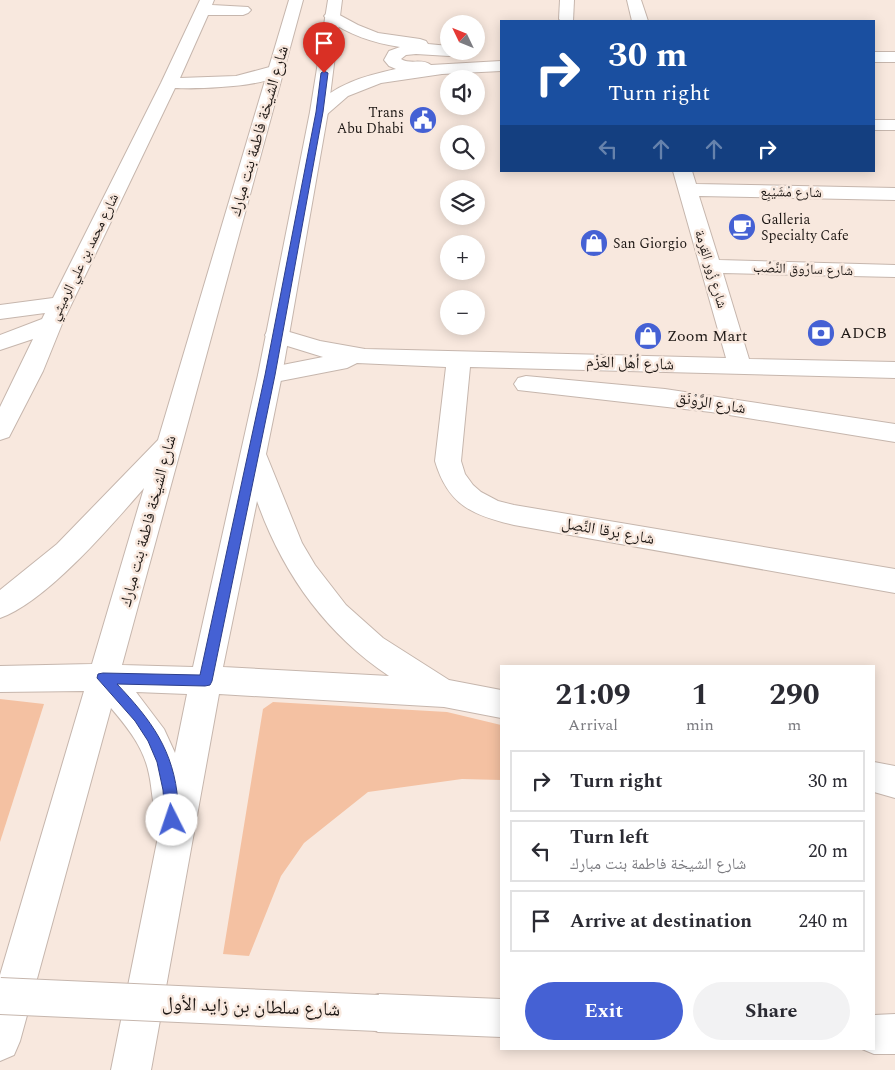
<!DOCTYPE html>
<meta charset="utf-8">
<style>
:root{--surface:#fff;--page:#f2f2f3;--text:#2b2b33;--muted:#7c7c81;--line:#e1e1e2;--accent:#4561d4}
body{margin:0;font-family:Spectral,"Noto Naskh Arabic",serif;background:var(--page);color:var(--text);height:100vh;display:flex;flex-direction:column;font-size:19px;white-space:nowrap}
*{box-sizing:border-box;margin:0}
p{font-size:16px;color:var(--muted)}
.icon{flex:none;width:28px;height:28px;fill:none;stroke:currentColor;stroke-width:2;stroke-linecap:round;stroke-linejoin:round}
.map{position:relative;flex:1;overflow:hidden}
.details{position:absolute;left:500px;top:665px;width:375px;height:385px;display:flex;flex-direction:column;background:var(--surface);border-radius:0px;box-shadow:0 2px 12px #0003}
.details>*{flex:none}
.banner{position:absolute;left:500px;top:20px;width:375px;height:152px;border-radius:0px;box-shadow:0 2px 12px #0003;background:#1a4fa0;color:#fff;overflow:hidden}
.needle{width:32px;rotate:313deg}
.controls{position:absolute;left:440px;top:15px;display:grid;gap:10px}
.controls a{display:grid;place-items:center;width:45px;height:45px;border-radius:50%;background:var(--surface);box-shadow:0 2px 12px #0003;font-size:25px}
.pin{position:absolute;display:grid;place-items:center;width:42px;height:42px;color:#fff;margin:-51px -21px;border-radius:50% 50% 50% 0;rotate:-45deg;box-shadow:0 0 5px #0007}
.pin .icon{rotate:45deg}
.me{position:absolute;width:55px;margin:-28px;rotate:356deg;stroke-linejoin:round;filter:drop-shadow(0 0 4px #0008)}
.turn{display:flex;align-items:center;gap:18px;height:105px;padding:0 25px;font-size:22px}
.turn .icon{width:65px;height:65px;stroke-width:2.5}
.turn b{display:block;font-size:35px;line-height:42px}
.lanes{display:flex;align-items:center;height:48px;padding:0 25px;background:#0003;justify-content:center;gap:25px;direction:ltr}
.lanes .off{opacity:.35}
.eta{display:flex;justify-content:space-evenly;align-items:center;height:85px;text-align:center}
.eta b{font-size:30px;font-weight:700;line-height:35px}
.cta{display:flex;gap:10px;margin-top:auto;padding:10px 25px}
.cta a{flex:1;height:58px;border-radius:30px;background:var(--accent);color:#fff;font-size:20px;font-weight:700;line-height:58px;text-align:center}
.cta a+a{background:var(--page);color:var(--text)}
ul{padding:0;list-style:none}
li{display:flex;align-items:center;gap:15px;height:62px;margin:0 10px 8px;padding:0 15px;border:2px solid var(--line);border-radius:0px}
li div{flex:1}
li b{display:block;font-size:19px}
li em{font-style:normal}
.map>svg:first-child{display:block}
</style>
<div class="map">
<svg width="895" height="1070" viewBox="0 0 895 1070">
<rect width="100%" height="100%" fill="#f8e8de"/>
<g fill="#f4c1a2">
<path d="M0,699L44,704L0,842Z"/>
<path d="M273,702L447,712L501,725V780L462,779L368,792L304,843L281,876L249,956L223,954L263,709Z"/>
</g>
<g fill="none" stroke-linecap="round" stroke-linejoin="round">
<defs>
<g id="minor">
<path d="M200,0H214L212,5L248,7L251,10L248,13L243,15H208L180,78L236,76L277,65L283,66L285,70C273,88 196,89 175,88L62,324L43,371L9,437L0,440V407L33,339L0,350V335L42,319L45,313L0,319V305L53,298L161,83Z"/>
<path d="M560,0H574L573,21H561L559,19Z"/>
<path d="M627,0H641L648,21H632Z"/>
<path d="M332,11L358,25L378,33L420,39L426,41L428,44L449,46V51H457L455,54L449,56L416,54L406,55L401,59C411,65 422,58 431,65L501,61V71L442,74L381,83L348,96L325,116L319,117L313,116L310,112L313,108C335,84 364,76 396,69L389,66L384,60L389,51L400,47C373,43 349,35 327,19L324,16L327,13Z"/>
<rect x="874" y="52" width="21" height="10"/>
<rect x="874" y="120" width="21" height="10"/>
<path d="M673,171H692L696,184L895,188V200L699,196L719,260L895,265V277L723,273L749,359L895,362V378L470,367L461,461L465,474L473,485L481,492L498,501L514,505L895,569V593L514,525C472,515 448,505 435,461L446,367L357,363L347,368L270,383L262,381L258,375L262,369L323,357L268,340L265,335L268,330L276,328L320,341L365,349L726,358Z"/>
<path d="M526,376L665,389L895,424V442L711,412L518,390L514,384L518,378Z"/>
</g>
<g id="major">
<path d="M289,0H303L122,665L193,667L258,375L310,112L328,0H342L328,112L282,375L266,454L302,543L315,565L346,605L383,638L449,680L501,690V718L444,707L219,694L151,1070H111L160,827C152,811 153,792 149,774C144,748 128,728 111,708L20,1041L14,1055L0,1061V975L84,691L0,692V666L92,664L144,488C112,525 46,602 0,618V590L57,544L158,440ZM257,501C282,572 325,633 389,676L223,667ZM136,692L187,694L175,753L164,729Z"/>
<path d="M874,762L895,766V798L874,792Z"/>
<path d="M378,994L501,999V1037L378,1032L364,1027L359,1013L364,999Z"/>
<path d="M895,1014V1054H874L862,1049H874V1015Z"/>
</g>
</defs>
<use href="#minor" stroke="#c6b6ad" stroke-width="2"/>
<use href="#major" stroke="#c6b6ad" stroke-width="2"/>
<use href="#minor" fill="#fff" fill-rule="evenodd"/>
<use href="#major" fill="#fff" fill-rule="evenodd"/>
<defs>
<path id="major-bridge" d="M0,996L378,1013"/>
</defs>
<use href="#major-bridge" stroke="#c6b6ad" stroke-width="38" stroke-linecap="butt"/>
<use href="#major-bridge" stroke="#fff" stroke-width="36"/>
</g>
<path fill="#4561d4" stroke="#2d3f8a" d="M324,71L328,73L323,112L275,375L212,681L210,685L205,686L117,684C151,720 174,750 178,802C178,809 180,817 177,824L172,826L167,824L165,820L163,790L157,762L148,741L135,721L97,678L98,674L103,673L200,675L265,375L316,112L321,73Z"/>
<defs>
<symbol id="civic-disc" viewBox="-11 -11 22 22"><circle r="9.5" fill="#4561d4" stroke="#f8e8de"/><path d="M-.6-6.5H3V-4.5H.6V-3L4-1V1h2V6H-6V1h2V-1L-.6-3ZM-1.2 2.5V6h2.4V2.5Z" fill="#fff"/></symbol>
<symbol id="cafe-disc" viewBox="-11 -11 22 22"><circle r="9.5" fill="#4561d4" stroke="#f8e8de"/><path d="M-5.5-4.5H6V0H3Q3 3.5 0 3.5H-2.5Q-5.5 3.5-5.5 0ZM3-3.2v2h1.7v-2ZM-6 4.5H4V6H-6Z" fill="#fff"/></symbol>
<symbol id="shop-disc" viewBox="-11 -11 22 22"><circle r="9.5" fill="#4561d4" stroke="#f8e8de"/><path d="M-5-2.5h2.3a2.7 3.5 0 0 1 5.4 0H5L5.5 6h-11ZM-1.5-2.5h3a1.5 2.3 0 0 0-3 0Z" fill="#fff"/></symbol>
<symbol id="bank-disc" viewBox="-11 -11 22 22"><circle r="9.5" fill="#4561d4" stroke="#f8e8de"/><path d="M-6-4H6V4H-6ZM0-2.3a2.3 2.3 0 1 0 0 4.6a2.3 2.3 0 1 0 0-4.6Z" fill="#fff"/></symbol>
</defs>
<g fill-rule="evenodd">
<use href="#civic-disc" x="407" y="104" width="32" height="32"/>
<use href="#cafe-disc" x="726" y="211" width="32" height="32"/>
<use href="#shop-disc" x="578" y="227" width="32" height="32"/>
<use href="#bank-disc" x="805" y="317" width="32" height="32"/>
<use href="#shop-disc" x="632" y="320" width="32" height="32"/>
</g>
<g text-anchor="middle" dominant-baseline="central" stroke-width="5" stroke-linejoin="round" paint-order="stroke">
<g font-size="14" fill="#1e1815" stroke="#f8e8de" text-anchor="start">
<text x="404" y="112" text-anchor="end">Trans<tspan x="404" dy="16">Abu Dhabi</tspan></text>
<text x="761" y="219">Galleria<tspan x="761" dy="16">Specialty Cafe</tspan></text>
<text x="613" y="243">San Giorgio</text>
</g>
<g font-size="14" fill="#1e1815" stroke="#f8e8de">
<text transform="translate(791 192) rotate(1)">شارع مْشَيْبِع</text>
<text transform="translate(84 257) rotate(-64)">شارع محمد بن علي الرميثي</text>
<text transform="translate(711 269) rotate(73)">شارع زُور القِرمة</text>
<text transform="translate(803 269) rotate(2)">شارع سارُوق النَّصُب</text>
</g>
<g font-size="16" fill="#1e1815" stroke="#f8e8de">
<text transform="translate(259 131) rotate(-74)">شارع الشيخة فاطمة بنت مبارك</text>
<text transform="translate(630 363) rotate(2)">شارع أهْل العَزْم</text>
<text transform="translate(711 403) rotate(9)">شارع الرَّوْنَق</text>
<text transform="translate(148 521) rotate(-75)">شارع الشيخة فاطمة بنت مبارك</text>
<text transform="translate(608 531) rotate(10)">شارع بَرقا النِّصِل</text>
</g>
<g font-size="16" fill="#1e1815" stroke="#f8e8de" text-anchor="start">
<text x="840" y="333">ADCB</text>
<text x="667" y="336">Zoom Mart</text>
</g>
<g font-size="19" fill="#1e1815" stroke="#f8e8de">
<text transform="translate(251 1007) rotate(2)">شارع سلطان بن زايد الأول</text>
</g>
</g>
</svg>
<div class="controls">
<a><svg class="needle" viewBox="-14 -14 28 28"><path d="M0-13l5 13h-10z" fill="#e53935"/><path d="M0 13l5-13h-10z" fill="#7c7c81"/></svg></a>
<a><svg class="icon" aria-label="sound" viewBox="0 0 24 24"><path d="M4 9h4l5-4v14l-5-4H4zM17 9q2 3 0 6"/></svg></a>
<a><svg class="icon" aria-label="search" viewBox="0 0 24 24"><circle cx="10" cy="10" r="6"/><path d="M15 15l6 6"/></svg></a>
<a><svg class="icon" aria-label="layers" viewBox="0 0 24 24"><path d="M12 4l9 5-9 5-9-5zM3 14l9 5 9-5"/></svg></a>
<a>+</a>
<a>−</a>
</div>
<div class="pin" style="left:324px;top:73px;background:#d93025"><svg class="icon" aria-label="arrive" viewBox="0 0 24 24"><path d="M6 21V4h12l-3 4 3 4H6"/></svg></div>
<svg class="me" style="left:172px;top:820px" viewBox="-20 -20 40 40"><circle r="19" fill="#fff"/><path d="M0-13L10 11 0 6-10 11z" fill="#4561d4"/></svg>
<div class="banner">
<div class="turn"><svg class="icon" aria-label="right" viewBox="0 0 24 24"><path d="M7 20v-9h11M14 6l5 5-5 5"/></svg><div><b>30 m</b>Turn right</div></div>
<div class="lanes"><svg class="icon off" aria-label="left" viewBox="0 0 24 24"><path d="M17 20v-9H6M10 6l-5 5 5 5"/></svg><svg class="icon off" aria-label="ahead" viewBox="0 0 24 24"><path d="M12 20V5M6 11l6-6 6 6"/></svg><svg class="icon off" aria-label="ahead" viewBox="0 0 24 24"><path d="M12 20V5M6 11l6-6 6 6"/></svg><svg class="icon" aria-label="right" viewBox="0 0 24 24"><path d="M7 20v-9h11M14 6l5 5-5 5"/></svg></div>
</div>
<section class="details">
<div class="eta">
<div><b>21:09</b><p>Arrival</p></div>
<div><b>1</b><p>min</p></div>
<div><b>290</b><p>m</p></div>
</div>
<ul>
<li><svg class="icon" aria-label="right" viewBox="0 0 24 24"><path d="M7 20v-9h11M14 6l5 5-5 5"/></svg><div><b>Turn right</b></div><em>30 m</em></li>
<li><svg class="icon" aria-label="left" viewBox="0 0 24 24"><path d="M17 20v-9H6M10 6l-5 5 5 5"/></svg><div><b>Turn left</b><p>شارع الشيخة فاطمة بنت مبارك</p></div><em>20 m</em></li>
<li><svg class="icon" aria-label="arrive" viewBox="0 0 24 24"><path d="M6 21V4h12l-3 4 3 4H6"/></svg><div><b>Arrive at destination</b></div><em>240 m</em></li>
</ul>
<div class="cta"><a>Exit</a><a>Share</a></div>
</section>
</div>
